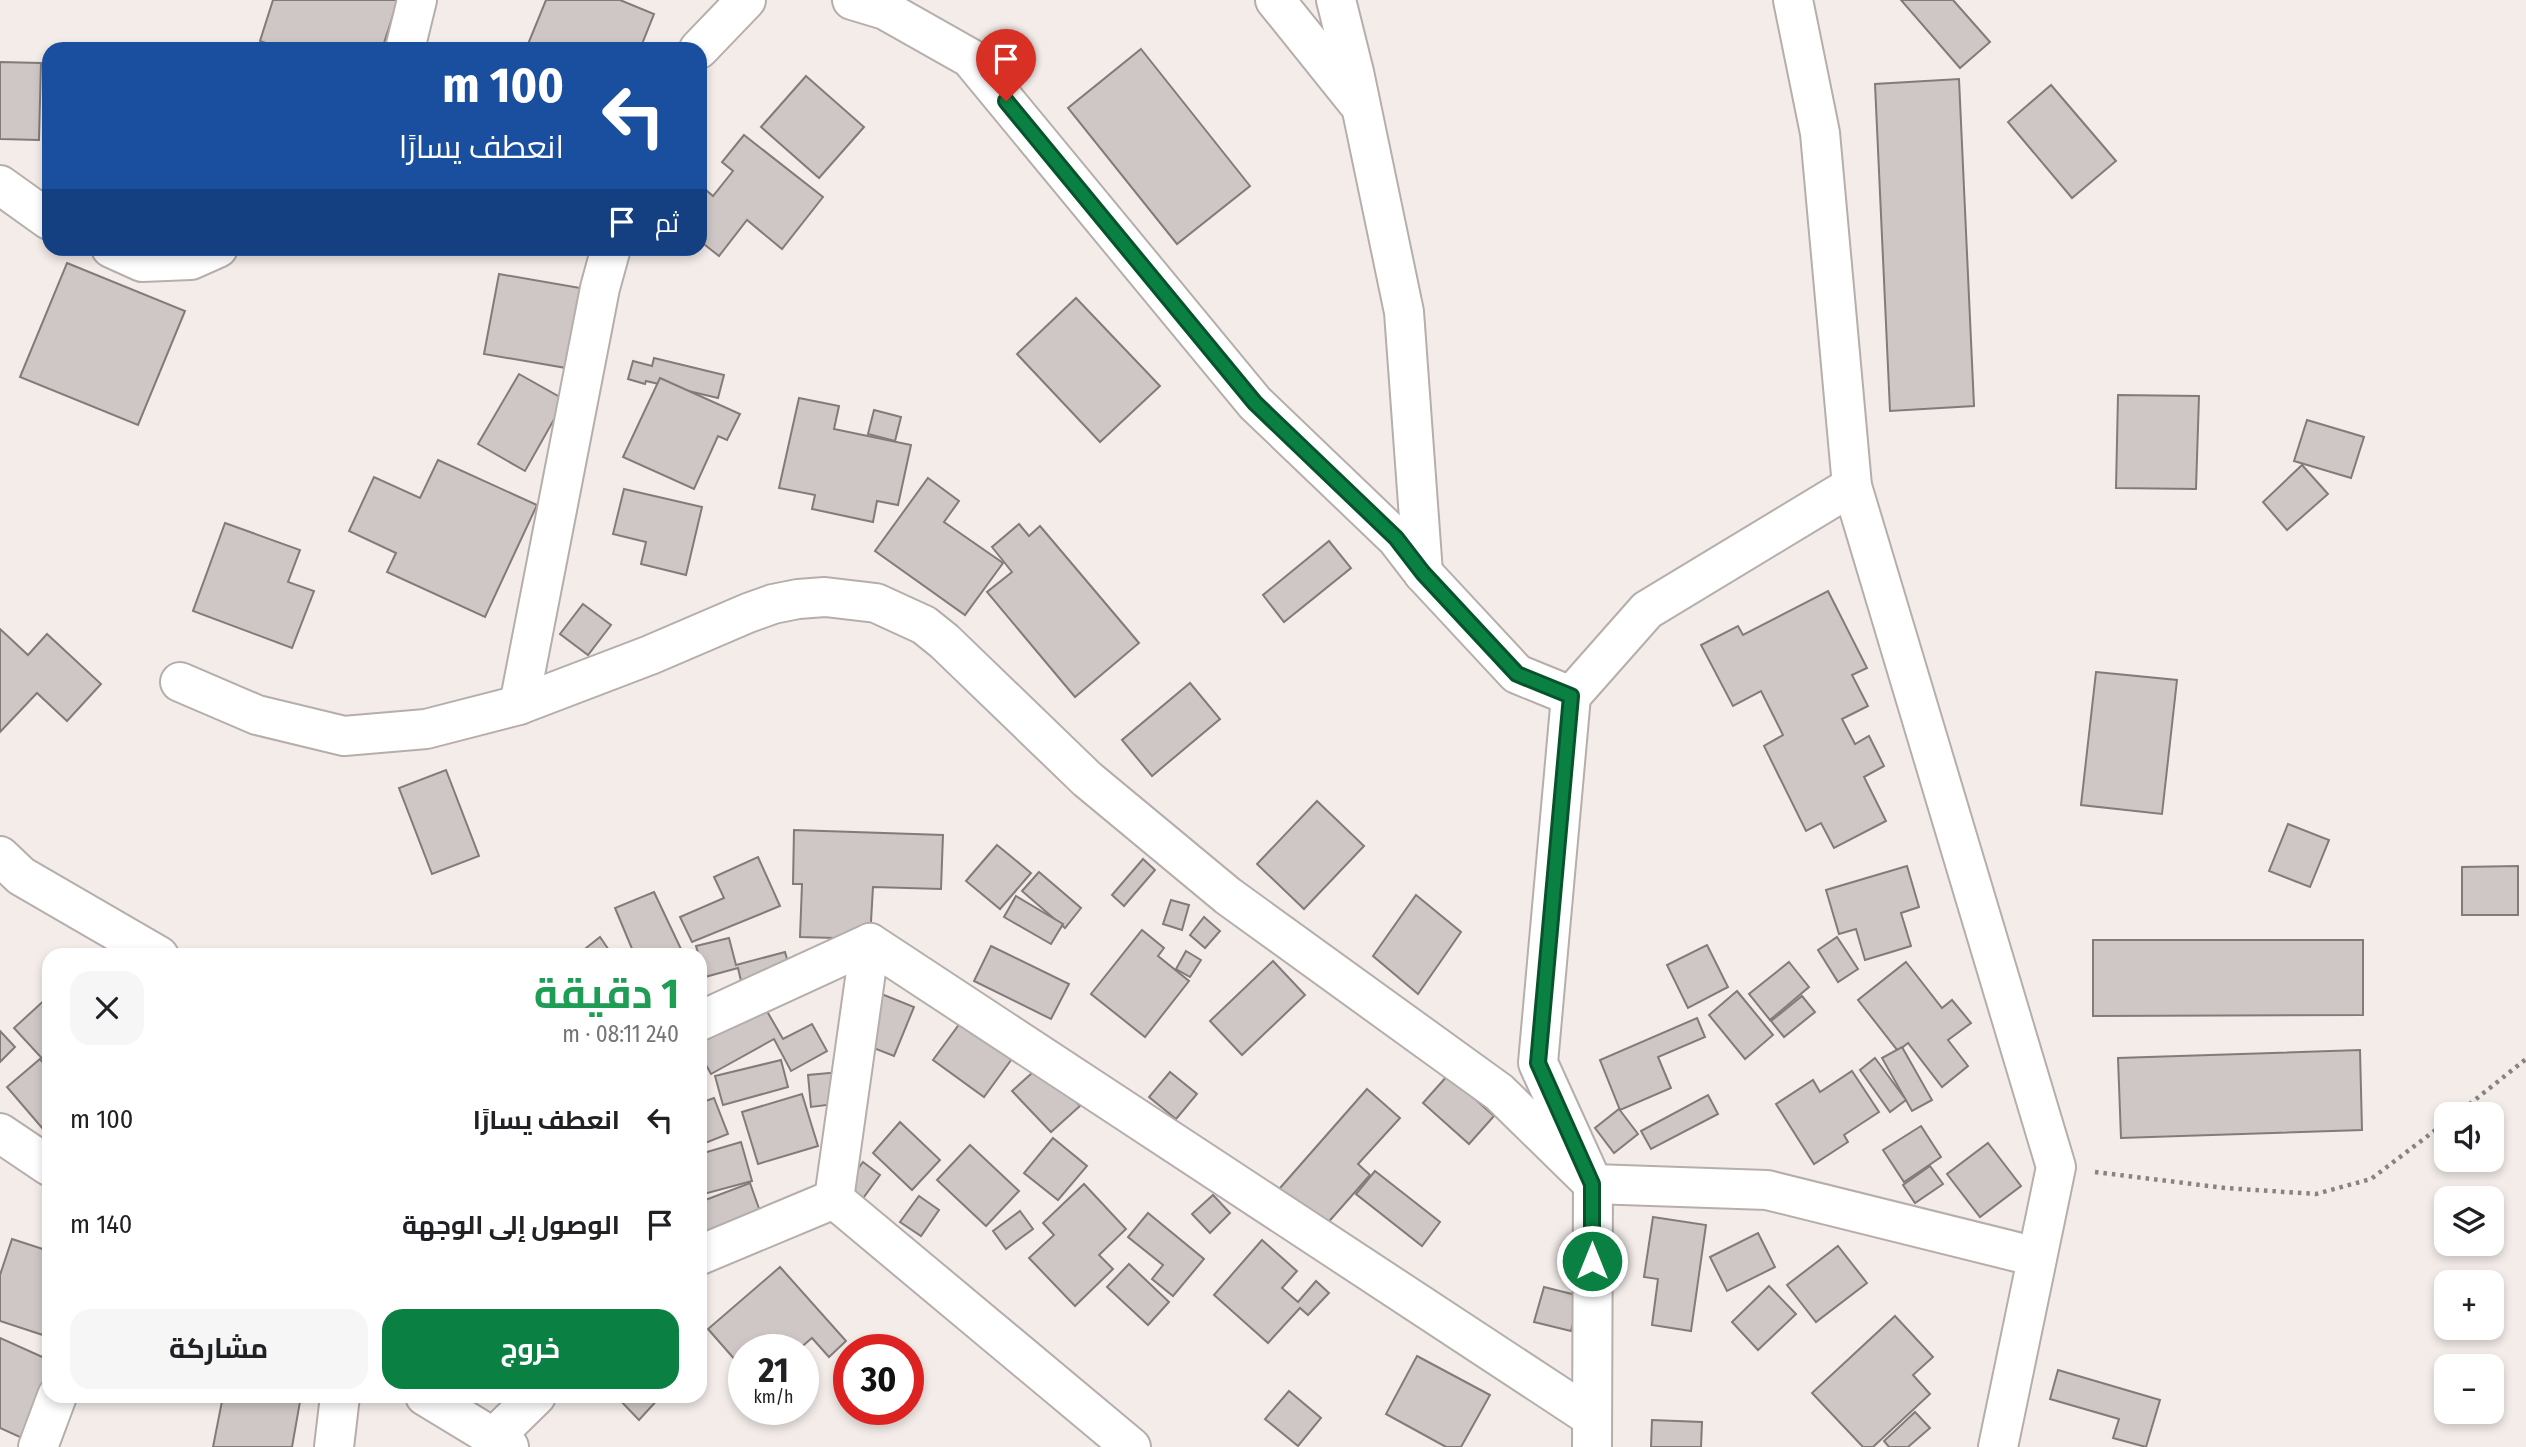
<!DOCTYPE html>
<html lang="ar">
<meta charset="utf-8">
<style>
:root{--surface:#fff;--page:#f6f6f6;--text:#202124;--muted:#757577;--accent:#0b8043}
body{margin:0;font-family:"Fira Sans Condensed",Cairo,sans-serif;background:var(--page);color:var(--text);direction:rtl;height:100vh;display:flex;flex-direction:column;font-size:26px;white-space:nowrap}
*{box-sizing:border-box;margin:0}
p{font-size:23px;color:var(--muted)}
.icon{flex:none;width:38px;height:38px;fill:none;stroke:currentColor;stroke-width:2;stroke-linecap:round;stroke-linejoin:round}
.map{position:relative;flex:1;overflow:hidden;direction:ltr}
.side{position:absolute;left:42px;top:948px;width:665px;height:455px;display:flex;flex-direction:column;background:var(--surface);border-radius:21px;box-shadow:0 4px 10px #0003;direction:rtl}
.side>*{flex:none}
.banner{position:absolute;left:42px;top:42px;width:665px;height:214px;border-radius:21px;box-shadow:0 4px 10px #0003;direction:rtl;background:#1a4fa0;color:#fff;overflow:hidden}
.fabs{position:absolute;left:2434px;top:1102px;display:grid;gap:14px}
.fabs a{display:grid;place-items:center;width:70px;height:70px;border-radius:14px;background:var(--surface);box-shadow:0 4px 10px #0003;font-size:35px}
.speed{position:absolute;left:728px;top:1334px;display:flex;gap:14px;font-size:35px;font-weight:700;text-align:center}
.speed>*{display:grid;place-content:center;width:91px;height:91px;border-radius:50%;background:var(--surface);box-shadow:0 4px 10px #0003;line-height:1}
.speed small{font-size:18px;font-weight:400}
.speed .limit{border:10px solid #d22;background:#fff;color:#111}
.pin{position:absolute;display:grid;place-items:center;width:60px;height:60px;color:#fff;margin:-72px -30px;border-radius:50% 50% 50% 0;rotate:-45deg;box-shadow:0 0 7px #0007}
.pin .icon{rotate:45deg}
.me{position:absolute;width:77px;margin:-38px;rotate:0deg;stroke-linejoin:round;filter:drop-shadow(0 0 5px #0008)}
.turn{display:flex;align-items:center;gap:24px;height:147px;padding:0 28px;font-size:32px}
.turn .icon{width:91px;height:91px;stroke-width:2.5}
.turn b{display:block;font-size:49px;line-height:60px}
.then{display:flex;align-items:center;height:66px;padding:0 28px;background:#0003;gap:14px;font-size:26px}
.round{display:grid;place-items:center;flex:none;width:74px;height:74px;border-radius:21px;background:var(--page)}
.overview{display:flex;align-items:center;justify-content:space-between;height:119px;padding:0 28px}
h1{font-size:42px;font-weight:700;line-height:52px;color:#1e9e55}
.button{display:flex;gap:14px;margin-top:auto;padding:14px 28px}
.button a{flex:1;height:80px;border-radius:21px;background:var(--accent);color:#fff;font-size:28px;font-weight:700;line-height:80px;text-align:center}
.button a+a{background:var(--page);color:var(--text)}
ul{padding:0;list-style:none}
li{display:flex;align-items:center;gap:21px;height:105px;padding:0 28px}
li div{flex:1}
li b{display:block;font-size:26px}
li em{font-style:normal}
.map>svg:first-child{display:block}
</style>
<div class="map">
<svg width="2526" height="1447" viewBox="0 0 2526 1447">
<rect width="100%" height="100%" fill="#f3ece9"/>
<g fill="#cec7c5" stroke="#827b7a" stroke-width="2">
<path d="M273,0H398L382,49H283L260,41Z"/>
<path d="M546,0H620L654,14L640,49H526Z"/>
<path d="M1901,0H1953L1990,42L1960,68Z"/>
<path d="M1141,49L1250,186L1177,244L1068,108Z"/>
<path d="M0,62L41,63L39,140L0,139Z"/>
<path d="M806,76L864,127L819,178L761,127Z"/>
<path d="M1959,79L1974,406L1890,411L1875,84Z"/>
<path d="M2051,85L2116,161L2072,198L2008,122Z"/>
<path d="M744,135L823,197L782,249L747,220L719,256L700,241V185L713,196L733,171L722,162Z"/>
<path d="M67,263L185,311L138,425L20,377Z"/>
<path d="M499,274L586,289L572,369L484,354Z"/>
<path d="M1076,298L1160,386L1100,442L1017,354Z"/>
<path d="M654,358L724,375L718,398L646,381L645,384L628,379L633,361L652,366Z"/>
<path d="M519,374L565,400L525,471L478,444Z"/>
<path d="M660,378L740,414L727,440L718,436L694,489L623,457Z"/>
<path d="M2118,395L2199,396L2196,489L2116,488Z"/>
<path d="M799,398L839,406L834,429L911,445L898,505L877,501L873,522L812,509L815,495L779,488Z"/>
<path d="M874,410L901,417L895,441L868,434Z"/>
<path d="M2307,420L2364,437L2351,478L2294,461Z"/>
<path d="M438,460L537,505L485,617L387,572L396,553L349,531L374,477L420,498Z"/>
<path d="M2302,465L2328,494L2287,530L2263,502Z"/>
<path d="M928,478L959,501L944,522L1003,563L965,615L875,551Z"/>
<path d="M624,489L702,507L686,575L641,564L646,542L613,534Z"/>
<path d="M225,523L300,550L288,582L314,591L292,648L193,611Z"/>
<path d="M1019,524L1029,536L1040,526L1139,643L1075,697L987,592L1012,572L992,547Z"/>
<path d="M1329,541L1351,568L1284,622L1263,595Z"/>
<path d="M1828,591L1867,668L1852,675L1868,706L1842,719L1855,744L1869,736L1884,766L1864,777L1886,821L1834,848L1821,823L1806,831L1764,746L1783,735L1761,691L1733,706L1701,645L1738,626L1743,635Z"/>
<path d="M583,604L611,625L588,655L560,634Z"/>
<path d="M0,629L28,655L47,634L101,684L67,721L37,693L0,732Z"/>
<path d="M2096,672L2177,680L2162,814L2081,805Z"/>
<path d="M1190,683L1220,719L1152,776L1122,740Z"/>
<path d="M446,770L479,856L432,874L399,788Z"/>
<path d="M1317,801L1364,846L1304,909L1257,864Z"/>
<path d="M2288,824L2329,840L2310,887L2269,871Z"/>
<path d="M794,830L943,835L941,889L873,887L870,939L800,937L802,884H793Z"/>
<path d="M997,845L1031,873L1000,909L966,881Z"/>
<path d="M758,857L780,906L692,942L680,917L724,898L714,877Z"/>
<path d="M1143,859L1155,870L1124,906L1112,895Z"/>
<path d="M1907,866L1919,907L1901,913L1911,946L1865,960L1856,929L1839,934L1826,890Z"/>
<path d="M2518,866V915H2462V867Z"/>
<path d="M1039,872L1081,908L1065,928L1022,891Z"/>
<path d="M654,892L681,949L665,956H635L615,908Z"/>
<path d="M1416,895L1461,932L1418,994L1373,956Z"/>
<path d="M1016,896L1063,924L1051,944L1004,917Z"/>
<path d="M1171,900L1189,905L1182,930L1163,924Z"/>
<path d="M1204,917L1220,931L1205,948L1190,935Z"/>
<path d="M1142,930L1164,948L1158,956L1189,981L1145,1037L1091,994Z"/>
<path d="M600,937L613,956H576Z"/>
<path d="M1837,937L1858,969L1838,982L1818,950Z"/>
<path d="M729,938L736,965L785,952L791,973L742,985L738,968L705,977L696,946Z"/>
<path d="M2093,940H2363V1015L2093,1016Z"/>
<path d="M1707,945L1728,987L1688,1008L1667,965Z"/>
<path d="M991,946L1069,984L1051,1019L974,981Z"/>
<path d="M1186,951L1201,960L1190,977L1176,969Z"/>
<path d="M1273,961L1305,995L1242,1055L1210,1021Z"/>
<path d="M1789,962L1809,987L1770,1020L1749,994Z"/>
<path d="M1906,962L1942,1008L1952,1000L1971,1023L1948,1040L1968,1066L1942,1087L1908,1043L1898,1051L1858,1000Z"/>
<path d="M874,991L914,1007L894,1056L853,1040Z"/>
<path d="M1737,991L1773,1035L1745,1059L1709,1015Z"/>
<path d="M49,996V1066L14,1028Z"/>
<path d="M1802,996L1815,1012L1784,1037L1771,1021Z"/>
<path d="M764,1006L783,1039L812,1024L827,1051L791,1071L774,1039L711,1074L700,1054V1041Z"/>
<path d="M966,1015L1017,1052L984,1097L933,1060Z"/>
<path d="M1697,1018L1705,1037L1658,1057L1671,1088L1620,1110L1600,1060Z"/>
<path d="M0,1031L15,1047L0,1062Z"/>
<path d="M1902,1047L1932,1100L1912,1111L1882,1058Z"/>
<path d="M2360,1050L2362,1130L2121,1138L2118,1058Z"/>
<path d="M1875,1058L1906,1100L1890,1112L1860,1070Z"/>
<path d="M40,1059L49,1070V1123L43,1129L7,1087Z"/>
<path d="M781,1060L788,1087L723,1105L715,1076Z"/>
<path d="M1042,1064L1080,1106L1051,1132L1012,1091Z"/>
<path d="M1852,1071L1879,1112L1844,1135L1848,1142L1814,1164L1776,1104L1813,1080L1820,1092Z"/>
<path d="M840,1072L843,1103L811,1107L808,1075Z"/>
<path d="M1170,1072L1197,1094L1176,1119L1149,1097Z"/>
<path d="M1448,1075L1494,1116L1469,1144L1423,1103Z"/>
<path d="M1367,1089L1400,1118L1358,1164L1370,1175L1317,1235L1273,1196Z"/>
<path d="M802,1094L818,1146L758,1164L742,1112Z"/>
<path d="M1708,1095L1718,1114L1651,1149L1641,1131Z"/>
<path d="M714,1098L728,1134L700,1145V1103Z"/>
<path d="M1619,1109L1638,1134L1614,1153L1595,1128Z"/>
<path d="M900,1122L940,1160L912,1190L873,1153Z"/>
<path d="M1921,1126L1941,1157L1904,1182L1883,1150Z"/>
<path d="M1053,1138L1087,1166L1058,1200L1024,1173Z"/>
<path d="M741,1142L752,1181L700,1195V1154Z"/>
<path d="M1988,1143L2021,1186L1980,1217L1947,1174Z"/>
<path d="M970,1145L1019,1191L986,1226L937,1180Z"/>
<path d="M863,1162L880,1175L861,1201L844,1188Z"/>
<path d="M1930,1166L1943,1184L1915,1203L1903,1185Z"/>
<path d="M1375,1171L1440,1222L1422,1246L1356,1194Z"/>
<path d="M750,1183L763,1220L700,1244V1202Z"/>
<path d="M1084,1184L1126,1229L1099,1255L1113,1269L1075,1306L1029,1258L1054,1235L1043,1223Z"/>
<path d="M1213,1195L1230,1213L1210,1233L1192,1214Z"/>
<path d="M919,1196L939,1210L921,1236L900,1222Z"/>
<path d="M1020,1211L1033,1229L1006,1249L993,1231Z"/>
<path d="M1148,1213L1204,1259L1173,1296L1152,1279L1163,1265L1128,1237Z"/>
<path d="M1653,1217L1706,1225L1691,1331L1652,1325L1658,1279L1644,1277Z"/>
<path d="M1758,1233L1775,1267L1727,1291L1710,1257Z"/>
<path d="M12,1239L49,1251V1337L0,1321V1275Z"/>
<path d="M1262,1240L1297,1271L1282,1288L1298,1302L1316,1281L1329,1293L1308,1315L1300,1308L1268,1343L1214,1295Z"/>
<path d="M1838,1246L1867,1283L1816,1322L1787,1285Z"/>
<path d="M1129,1264L1169,1302L1148,1325L1107,1287Z"/>
<path d="M780,1267L846,1341L829,1357L812,1338L799,1349H744V1370L708,1329Z"/>
<path d="M1769,1286L1796,1314L1758,1350L1732,1322Z"/>
<path d="M1544,1287L1580,1296L1571,1331L1534,1322Z"/>
<path d="M1895,1316L1933,1357L1913,1375L1930,1394L1873,1447H1863L1812,1393Z"/>
<path d="M0,1338L49,1360V1379L22,1438L0,1428Z"/>
<path d="M1417,1356L1490,1395L1461,1447H1446L1386,1414Z"/>
<path d="M2058,1370L2160,1400L2146,1447L2113,1438L2119,1419L2050,1399Z"/>
<path d="M1289,1391L1321,1418L1298,1446L1265,1419Z"/>
<path d="M223,1396H301L292,1447H213Z"/>
<path d="M616,1396H661L639,1420Z"/>
<path d="M1915,1412L1930,1428L1908,1447H1889L1884,1441Z"/>
<path d="M1652,1420L1702,1422L1701,1447H1651Z"/>
</g>
<g fill="none" stroke-linecap="round" stroke-linejoin="round">
<defs>
<g id="street">
<path d="M852,0L885,10L970,58L1255,403L1396,538L1423,573L1517,674L1571,696"/>
<path d="M1275,0L1357,102"/>
<path d="M1336,0L1354,72L1404,312L1423,573"/>
<path d="M405,49L417,0"/>
<path d="M699,49L746,0"/>
<path d="M0,185L49,220"/>
<path d="M111,248L142,262L191,260L218,248"/>
<path d="M180,682L257,715L344,736L426,729L519,705L650,655L748,613L773,604L798,599L825,597L876,603L924,625L944,641L1087,779L1228,896L1499,1092L1593,1184L1767,1190L2037,1257"/>
<path d="M519,705L600,288L611,248"/>
<path d="M0,856L21,876L159,956"/>
<path d="M700,1021L870,943L1591,1417"/>
<path d="M834,1199L870,943"/>
<path d="M700,1255L834,1199L1131,1447"/>
<path d="M493,1438L536,1396"/>
<path d="M38,1447L57,1396"/>
<path d="M334,1447L340,1396"/>
<path d="M1592,1447L1593,1184L1538,1063L1571,696L1647,610L1852,486"/>
</g>
<g id="secondary">
<path d="M1793,0L1820,133L1852,486L2056,1167L1998,1447"/>
<path d="M0,1133L49,1166"/>
<path d="M425,1396L509,1447"/>
</g>
</defs>
<use href="#street" stroke="#b5aeab" stroke-width="42"/>
<use href="#secondary" stroke="#b5aeab" stroke-width="42"/>
<g stroke="#888381" stroke-width="4.5" stroke-dasharray="3.5 5" stroke-linecap="butt">
<path d="M2456,1115L2526,1059"/>
<path d="M2095,1172L2225,1188L2316,1194L2371,1179L2446,1122"/>
</g>
<use href="#street" stroke="#fff" stroke-width="38"/>
<use href="#secondary" stroke="#fff" stroke-width="38"/>
</g>
<g fill="none" stroke-linecap="round" stroke-linejoin="round">
<defs>
<path id="route" d="M1006,101L1255,403L1396,538L1423,573L1517,674L1571,696L1538,1063L1592,1184V1261"/>
</defs>
<use href="#route" stroke="#07532c" stroke-width="18"/>
<use href="#route" stroke="#0b8043" stroke-width="12"/>
</g>
</svg>
<div class="fabs">
<a><svg class="icon" aria-label="sound" viewBox="0 0 24 24"><path d="M4 9h4l5-4v14l-5-4H4zM17 9q2 3 0 6"/></svg></a>
<a><svg class="icon" aria-label="layers" viewBox="0 0 24 24"><path d="M12 4l9 5-9 5-9-5zM3 14l9 5 9-5"/></svg></a>
<a>+</a>
<a>−</a>
</div>
<div class="speed"><div>21<small>km/h</small></div><div class="limit">30</div></div>
<div class="pin" style="left:1006px;top:101px;background:#d93025"><svg class="icon" aria-label="arrive" viewBox="0 0 24 24"><path d="M6 21V4h12l-3 4 3 4H6"/></svg></div>
<svg class="me" style="left:1592px;top:1261px" viewBox="-20 -20 40 40"><circle r="17" fill="#0b8043" stroke="#fff" stroke-width="3"/><path d="M0-11L8 9 0 5-8 9z" fill="#fff"/></svg>
<div class="banner">
<div class="turn"><svg class="icon" aria-label="left" viewBox="0 0 24 24"><path d="M17 20v-9H6M10 6l-5 5 5 5"/></svg><div><b>100 m</b>انعطف يسارًا</div></div>
<div class="then">ثم<svg class="icon" aria-label="arrive" viewBox="0 0 24 24"><path d="M6 21V4h12l-3 4 3 4H6"/></svg></div>
</div>
<section class="side">
<div class="overview"><div><h1>1 دقيقة</h1><p>240 m · 08:11</p></div><a class="round"><svg class="icon" aria-label="close" viewBox="0 0 24 24"><path d="M6 6l12 12M18 6L6 18"/></svg></a></div>
<ul>
<li><svg class="icon" aria-label="left" viewBox="0 0 24 24"><path d="M17 20v-9H6M10 6l-5 5 5 5"/></svg><div><b>انعطف يسارًا</b></div><em>100 m</em></li>
<li><svg class="icon" aria-label="arrive" viewBox="0 0 24 24"><path d="M6 21V4h12l-3 4 3 4H6"/></svg><div><b>الوصول إلى الوجهة</b></div><em>140 m</em></li>
</ul>
<div class="button"><a>خروج</a><a>مشاركة</a></div>
</section>
</div>
